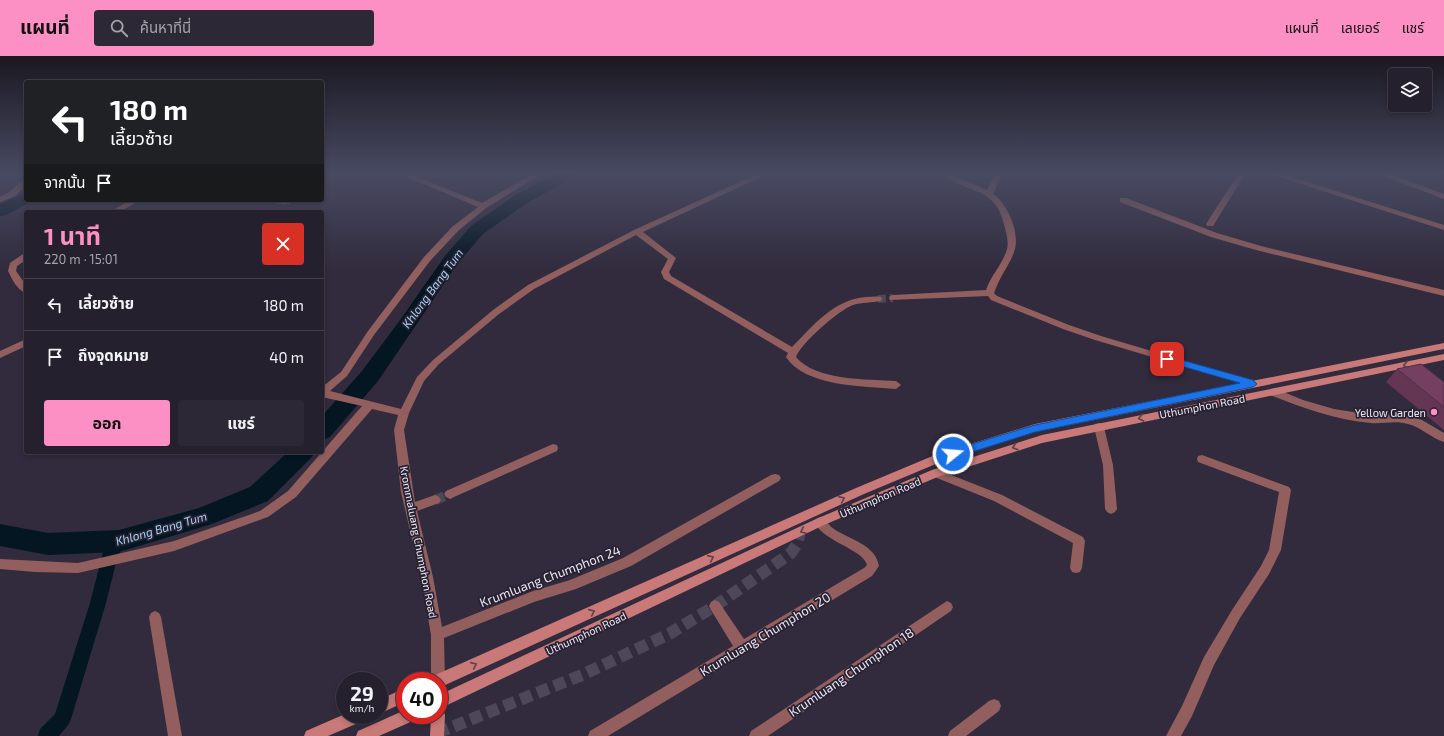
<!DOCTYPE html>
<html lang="th">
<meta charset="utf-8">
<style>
:root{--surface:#25202e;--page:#2d2836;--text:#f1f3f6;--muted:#a3a3aa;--line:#423e4a;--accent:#fc8fc3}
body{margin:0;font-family:"Exo 2","Noto Sans Thai",sans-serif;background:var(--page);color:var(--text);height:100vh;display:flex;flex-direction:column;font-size:15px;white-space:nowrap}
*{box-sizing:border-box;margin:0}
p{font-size:13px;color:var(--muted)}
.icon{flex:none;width:22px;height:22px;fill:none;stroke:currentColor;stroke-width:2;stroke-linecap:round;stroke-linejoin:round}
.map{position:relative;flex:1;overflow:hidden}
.side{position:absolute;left:24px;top:154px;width:300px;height:244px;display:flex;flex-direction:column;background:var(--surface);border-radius:4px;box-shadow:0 2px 6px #0003,0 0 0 1px var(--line)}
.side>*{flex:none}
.guide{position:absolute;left:24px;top:24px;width:300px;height:122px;border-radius:4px;box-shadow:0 2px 6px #0003,0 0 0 1px var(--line);background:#202124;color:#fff;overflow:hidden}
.fabs{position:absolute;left:1388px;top:12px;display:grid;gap:8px}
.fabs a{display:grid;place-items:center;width:44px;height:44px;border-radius:4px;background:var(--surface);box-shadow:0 2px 6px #0003,0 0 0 1px var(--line);font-size:20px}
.speed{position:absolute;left:336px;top:616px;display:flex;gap:8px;font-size:20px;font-weight:700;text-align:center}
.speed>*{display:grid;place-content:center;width:52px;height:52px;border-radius:50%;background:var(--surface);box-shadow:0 2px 6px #0003,0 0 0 1px var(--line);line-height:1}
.speed small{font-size:10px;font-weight:400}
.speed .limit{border:6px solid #d22;background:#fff;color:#111}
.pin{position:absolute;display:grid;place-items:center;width:34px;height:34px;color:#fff;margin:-17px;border-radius:8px;box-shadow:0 2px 6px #0006}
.me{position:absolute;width:44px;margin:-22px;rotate:73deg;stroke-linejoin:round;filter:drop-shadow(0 0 3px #0008)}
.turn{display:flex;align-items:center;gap:14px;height:84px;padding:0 20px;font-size:18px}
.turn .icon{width:52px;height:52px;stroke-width:2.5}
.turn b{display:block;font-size:28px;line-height:34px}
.then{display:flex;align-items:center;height:38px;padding:0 20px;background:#0003;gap:8px;font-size:15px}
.round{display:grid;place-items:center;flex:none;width:42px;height:42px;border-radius:4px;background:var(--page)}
.head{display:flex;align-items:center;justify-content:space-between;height:68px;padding:0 20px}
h1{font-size:24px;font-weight:700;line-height:30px;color:var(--accent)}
.button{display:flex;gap:8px;margin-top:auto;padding:8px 20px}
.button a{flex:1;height:46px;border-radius:4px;background:var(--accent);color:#111;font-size:16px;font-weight:700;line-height:46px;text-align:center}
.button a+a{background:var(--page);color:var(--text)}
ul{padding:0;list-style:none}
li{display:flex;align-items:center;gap:12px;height:52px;padding:0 20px;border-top:1px solid var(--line)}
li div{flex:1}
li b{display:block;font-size:15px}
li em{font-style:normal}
header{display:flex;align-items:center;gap:24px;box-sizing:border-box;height:56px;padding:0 20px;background:var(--accent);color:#111}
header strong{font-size:19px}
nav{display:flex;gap:22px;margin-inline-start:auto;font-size:14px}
.search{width:280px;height:36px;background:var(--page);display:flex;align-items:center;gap:10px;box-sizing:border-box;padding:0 14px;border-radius:4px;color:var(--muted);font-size:15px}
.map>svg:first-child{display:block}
</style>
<header>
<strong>แผนที่</strong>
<div class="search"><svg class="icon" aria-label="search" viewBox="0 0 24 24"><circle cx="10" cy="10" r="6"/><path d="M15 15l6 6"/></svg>ค้นหาที่นี่</div>
<nav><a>แผนที่</a><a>เลเยอร์</a><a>แชร์</a></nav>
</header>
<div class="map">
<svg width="1444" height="680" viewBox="0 0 1444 680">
<rect width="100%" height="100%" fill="#312b3d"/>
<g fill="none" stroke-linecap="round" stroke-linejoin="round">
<path fill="#041622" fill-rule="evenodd" d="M120,479L125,480L128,485L118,499L106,547L71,663L68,669L59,680H38L40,673L55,658L90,547L103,496L115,480Z"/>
<g fill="#041622" fill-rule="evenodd">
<path d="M555,118H576L574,121L527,147L483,178L458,207L378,325L330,381L322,384V360L362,315L398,267L445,200L471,170L515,139Z"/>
<path d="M26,136V144L32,145L6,159L0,160V148Z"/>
<path d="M288,396H315L311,402L268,445L212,468L119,496L48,499L0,490V468L48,477L119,474L199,452L250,431Z"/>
</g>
<path stroke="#4d4758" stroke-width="8" stroke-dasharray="8 4" stroke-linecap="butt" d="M878,243L893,242"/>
<path stroke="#4d4758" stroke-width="10" stroke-dasharray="10 5" stroke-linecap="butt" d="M435,444L450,438"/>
<path stroke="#4d4758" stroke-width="12" stroke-dasharray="12 6" stroke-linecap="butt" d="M437,677L582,619L669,578L715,550L791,497L797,488L800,476"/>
<g fill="#925f5e" fill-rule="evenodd">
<path d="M400,118H410L482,147L532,118H541L486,152L458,175L430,205L374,279L347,320L330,335L401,353L417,321L433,304L493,254L528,229L634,174L757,118H767L643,176L676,202L669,216L671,220L792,291C814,269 833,244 866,241C871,241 876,240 881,241L882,243L881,245C872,247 862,246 853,249C839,254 801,287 796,301C816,325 866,323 896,325L901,329L896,333C864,330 805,331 786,301L788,297L664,223L661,216L668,203L636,179L534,233L499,258L439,308L424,325L409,357L404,374L415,446L435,439L439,441L441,444L439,447L417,455L433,521L442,571L533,535L570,524L623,502L771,419L775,418L779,419L781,422L779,425L631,510L576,533L534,546L444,582L445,625L443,630L439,631V625H431V579L421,521L401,436L394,374L398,359L372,353L296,441L268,461L174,495L78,517L35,516L0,513V503L78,507L174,485L260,455L288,435L362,350L322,341V331L341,316L368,275L424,201L452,171L478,151Z"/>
<path d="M942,118H951L987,134L995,118H1002L993,138C1008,148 1021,178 1014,196C1010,208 1001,219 996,232L994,237L997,240L1069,269L1101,280L1256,326L1258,328L1256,330L1253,331L1095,284L1063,273L991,244L988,240L890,244L889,242L890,240L893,239L986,234C991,219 1003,208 1007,193C1009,185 1006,176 1004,168C995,129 965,138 942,118Z"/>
<path d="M1134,118H1142V119L1138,121Z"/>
<path d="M1238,118H1245L1213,170H1207L1206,168Z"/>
<path d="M1270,118H1282L1444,169V174Z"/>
<path d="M1378,118H1389L1444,138V143Z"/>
<path d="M23,124H26V130L15,140L0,146V141L9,136Z"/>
<path d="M1120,142H1126L1217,177L1261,190L1444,234V240L1256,194L1211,181L1120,146Z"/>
<path d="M131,144H141L119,156H109Z"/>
<path d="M268,144H290L293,146C287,150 274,148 268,144Z"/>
<path d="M23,198H26V204L17,210L16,215L26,229V237C17,234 12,223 8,215L10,207Z"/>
<path d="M26,283V290L0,302V295Z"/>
<path d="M1274,332L1303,344L1334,353L1372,359L1398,358L1409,360L1422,364L1444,377V386C1431,382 1421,371 1408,368C1396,364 1384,368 1371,367C1336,364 1303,352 1270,339L1269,336Z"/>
<path d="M1099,367L1103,368L1104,371L1113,409L1117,453L1115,456L1111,458L1107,456L1105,453L1103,409L1094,371L1095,368Z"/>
<path d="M553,388L557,389L558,392L557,395L454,441L450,443L446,441L444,438L446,435Z"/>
<path d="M1202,399L1289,431L1291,434L1281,494L1269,518L1240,562L1214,609L1192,660L1181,680H1166L1182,650L1204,601L1232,554L1261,510L1269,494L1279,436L1198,406L1197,403L1198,400Z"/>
<path d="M936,413L1002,439L1083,481L1085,485L1082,512L1080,516L1076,517L1072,516L1070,512L1073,487L994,445L932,420L931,417L932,414Z"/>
<path d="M820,461C826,463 829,470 834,473C850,484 875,488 879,510L872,520L608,680H588L590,675L733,590L711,554L709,550L711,546L715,544L719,546L744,583L864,512L867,509C863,493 824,486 814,466L816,463Z"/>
<path d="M947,545L951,547L953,551L951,555L768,680H749L751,675Z"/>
<path d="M155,555L159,557L161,561L182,680H168L149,561L151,557Z"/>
<path d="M994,643L999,645L1001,650L999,655L966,680H948L950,675L989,645Z"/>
</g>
<g fill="#c97978" fill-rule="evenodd">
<path d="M1444,287V293L1035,376L943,405L864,438L443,630L439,631V625H431L433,620L856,432L935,399L1035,368Z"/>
<path d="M1444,298V304L1042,387L940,420L824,469L439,653L443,654L445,659L444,680H430L431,659H439V639L816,463L932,414L1042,379Z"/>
<path d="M405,632V646L379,658V644Z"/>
<path d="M405,654V659H417L415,664L379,680H356L358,675Z"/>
<path d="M345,658L367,659L365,664L328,680H304L306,675Z"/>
</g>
</g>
<path fill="#653653" d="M1397,313L1444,326V374L1386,326Z"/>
<path fill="#753f61" stroke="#522c44" d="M1421,308L1444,326V351L1397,313Z"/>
<defs><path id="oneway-chevron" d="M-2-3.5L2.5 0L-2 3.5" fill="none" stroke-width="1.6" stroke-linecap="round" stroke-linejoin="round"/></defs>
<g stroke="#60404a">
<use href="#oneway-chevron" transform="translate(1406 309) rotate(168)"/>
<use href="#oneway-chevron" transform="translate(1141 362) rotate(169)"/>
<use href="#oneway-chevron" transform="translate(1015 391) rotate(162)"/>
<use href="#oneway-chevron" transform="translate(842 443) rotate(-24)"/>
<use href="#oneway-chevron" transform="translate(803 475) rotate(155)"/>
<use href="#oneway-chevron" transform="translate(711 502) rotate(-24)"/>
<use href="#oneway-chevron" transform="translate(592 556) rotate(-24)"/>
<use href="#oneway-chevron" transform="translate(474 609) rotate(-24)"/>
</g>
<linearGradient id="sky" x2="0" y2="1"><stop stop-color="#1b1822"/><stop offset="0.55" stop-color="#484a62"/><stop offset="1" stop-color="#484a62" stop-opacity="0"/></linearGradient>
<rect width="1444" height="214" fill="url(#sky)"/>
<path fill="#1a73e8" stroke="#114b97" d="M1164,300H1167L1253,324L1257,328L1253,331L1035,376L953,402L949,401L948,398L949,395L1035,369L1240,327L1164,305L1163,303Z"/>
<circle fill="#fc8fc3" stroke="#272132" stroke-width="1.5" cx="1434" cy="356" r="4"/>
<g text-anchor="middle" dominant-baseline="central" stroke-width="3.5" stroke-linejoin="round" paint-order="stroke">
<g font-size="11" fill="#e9e6f1" stroke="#272132">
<text transform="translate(1202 350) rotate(-11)">Uthumphon Road</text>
<text transform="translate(880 441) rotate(-23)">Uthumphon Road</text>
<text transform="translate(419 486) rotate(79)">Krommaluang Chumphon Road</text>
<text transform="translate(586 577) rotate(-25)">Uthumphon Road</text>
</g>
<g font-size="11" fill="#e9e6f1" stroke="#272132" text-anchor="end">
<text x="1426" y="356">Yellow Garden</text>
</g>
<g font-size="12" font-style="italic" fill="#a2d2f5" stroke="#272132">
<text transform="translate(432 232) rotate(-54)">Khlong Bang Tum</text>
<text transform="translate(161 472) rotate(-16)">Khlong Bang Tum</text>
</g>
<g font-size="13" fill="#e9e6f1" stroke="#272132">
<text transform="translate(550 520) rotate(-21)">Krumluang Chumphon 24</text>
<text transform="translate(765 578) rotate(-31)">Krumluang Chumphon 20</text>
<text transform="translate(851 616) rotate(-34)">Krumluang Chumphon 18</text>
</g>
</g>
</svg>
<div class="fabs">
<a><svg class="icon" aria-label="layers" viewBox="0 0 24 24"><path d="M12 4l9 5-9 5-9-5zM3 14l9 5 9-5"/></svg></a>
</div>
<div class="speed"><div>29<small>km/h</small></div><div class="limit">40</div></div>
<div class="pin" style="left:1167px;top:303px;background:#d93025"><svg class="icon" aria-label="arrive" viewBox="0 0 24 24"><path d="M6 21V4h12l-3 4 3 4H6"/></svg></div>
<svg class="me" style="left:953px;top:398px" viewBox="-20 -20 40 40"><circle r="17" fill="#1a73e8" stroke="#fff" stroke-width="3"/><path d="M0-11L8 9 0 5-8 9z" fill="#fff"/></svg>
<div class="guide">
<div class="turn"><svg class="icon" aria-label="left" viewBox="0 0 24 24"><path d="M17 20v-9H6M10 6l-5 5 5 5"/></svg><div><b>180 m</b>เลี้ยวซ้าย</div></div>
<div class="then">จากนั้น<svg class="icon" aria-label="arrive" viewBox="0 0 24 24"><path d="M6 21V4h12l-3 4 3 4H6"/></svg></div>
</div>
<section class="side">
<div class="head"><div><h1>1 นาที</h1><p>220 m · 15:01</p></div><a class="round" style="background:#d93025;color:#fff"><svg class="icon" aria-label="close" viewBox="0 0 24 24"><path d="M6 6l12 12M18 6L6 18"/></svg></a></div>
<ul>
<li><svg class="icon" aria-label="left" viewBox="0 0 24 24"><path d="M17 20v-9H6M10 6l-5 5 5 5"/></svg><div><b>เลี้ยวซ้าย</b></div><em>180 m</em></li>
<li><svg class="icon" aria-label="arrive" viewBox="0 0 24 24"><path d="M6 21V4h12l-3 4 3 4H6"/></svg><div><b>ถึงจุดหมาย</b></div><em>40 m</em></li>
</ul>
<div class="button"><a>ออก</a><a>แชร์</a></div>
</section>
</div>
